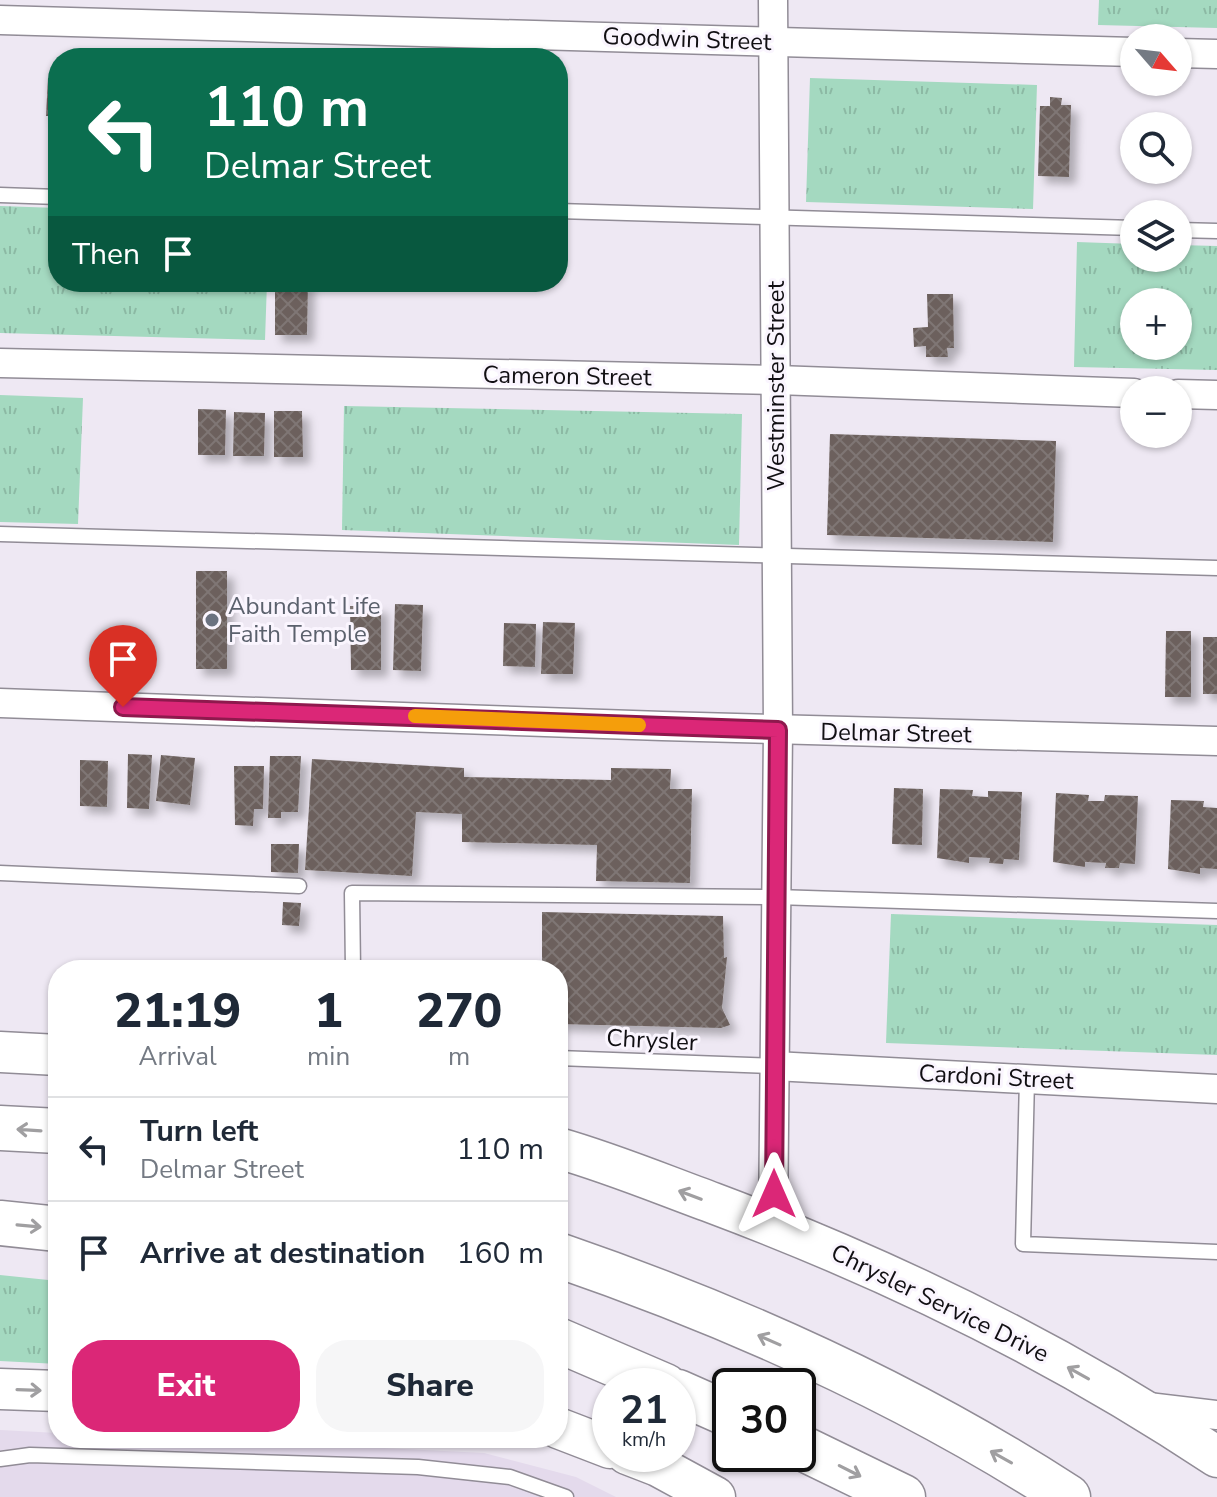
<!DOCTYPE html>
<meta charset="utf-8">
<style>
:root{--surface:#fff;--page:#f6f6f7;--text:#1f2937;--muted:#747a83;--line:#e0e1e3;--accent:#db2777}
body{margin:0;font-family:"Nunito Sans",sans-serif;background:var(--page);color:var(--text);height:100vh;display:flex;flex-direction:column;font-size:30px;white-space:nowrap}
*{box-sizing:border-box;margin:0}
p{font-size:26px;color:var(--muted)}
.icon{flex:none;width:44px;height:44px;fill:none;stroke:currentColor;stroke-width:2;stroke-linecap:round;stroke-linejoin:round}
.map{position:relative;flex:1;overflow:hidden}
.sheet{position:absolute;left:48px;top:960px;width:520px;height:488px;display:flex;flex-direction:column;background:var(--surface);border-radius:32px;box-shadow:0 2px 6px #0004}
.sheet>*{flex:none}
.top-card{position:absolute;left:48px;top:48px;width:520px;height:244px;border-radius:32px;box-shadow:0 2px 6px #0004;background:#0b6e4f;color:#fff;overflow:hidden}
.needle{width:52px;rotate:118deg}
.controls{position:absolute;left:1120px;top:24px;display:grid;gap:16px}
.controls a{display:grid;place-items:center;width:72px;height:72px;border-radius:50%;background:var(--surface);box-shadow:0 2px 6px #0004;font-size:40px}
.speed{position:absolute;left:592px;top:1368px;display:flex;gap:16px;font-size:40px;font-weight:700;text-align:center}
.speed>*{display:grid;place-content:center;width:104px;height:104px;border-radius:50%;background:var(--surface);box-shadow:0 2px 6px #0004;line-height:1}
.speed small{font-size:20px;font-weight:400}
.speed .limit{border:4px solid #111;border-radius:12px;background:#fff;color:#111}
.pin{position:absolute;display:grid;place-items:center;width:68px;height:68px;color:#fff;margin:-82px -34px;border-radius:50% 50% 50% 0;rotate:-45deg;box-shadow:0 0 8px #0007}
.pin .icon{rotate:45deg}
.me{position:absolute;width:88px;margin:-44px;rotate:0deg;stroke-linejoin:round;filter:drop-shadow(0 0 6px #0008)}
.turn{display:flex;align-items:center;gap:28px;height:168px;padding:0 24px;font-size:36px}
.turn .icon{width:104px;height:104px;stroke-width:2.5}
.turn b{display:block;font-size:56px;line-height:68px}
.then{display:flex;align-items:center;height:76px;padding:0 24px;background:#0003;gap:16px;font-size:30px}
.eta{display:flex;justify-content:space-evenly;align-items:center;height:136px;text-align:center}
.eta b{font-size:48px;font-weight:800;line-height:56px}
.button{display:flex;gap:16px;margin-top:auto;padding:16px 24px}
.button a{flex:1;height:92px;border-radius:32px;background:var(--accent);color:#fff;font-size:32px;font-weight:800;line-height:92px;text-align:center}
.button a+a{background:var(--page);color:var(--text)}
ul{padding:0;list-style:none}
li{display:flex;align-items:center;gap:24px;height:104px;padding:0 24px;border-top:2px solid var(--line)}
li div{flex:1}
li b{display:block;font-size:30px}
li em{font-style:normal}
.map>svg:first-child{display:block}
</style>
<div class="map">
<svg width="1217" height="1497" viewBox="0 0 1217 1497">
<defs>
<pattern id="grass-tufts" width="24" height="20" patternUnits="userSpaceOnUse" patternTransform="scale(2)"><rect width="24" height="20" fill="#a4d9c0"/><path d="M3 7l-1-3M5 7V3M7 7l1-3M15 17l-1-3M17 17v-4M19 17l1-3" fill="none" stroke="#8cb9a4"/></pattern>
<pattern id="building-cross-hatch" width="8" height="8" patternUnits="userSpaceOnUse" patternTransform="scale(2)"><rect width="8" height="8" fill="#6c615d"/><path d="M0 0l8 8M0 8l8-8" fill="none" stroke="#7f7674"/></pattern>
<filter id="shadow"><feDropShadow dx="7" dy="7" stdDeviation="4" flood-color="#0004"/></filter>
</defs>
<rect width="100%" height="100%" fill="#eee8f3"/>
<path fill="#e4daec" d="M0,1430L58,1433V1438H187L484,1453L576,1477L616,1497H0Z"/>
<g fill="url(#grass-tufts)" fill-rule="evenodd">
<path d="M1099,0H1217V28L1098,25Z"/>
<path d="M810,78L1037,85L1033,209L806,202Z"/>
<path d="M0,206L58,208V282H267L265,340L0,333Z"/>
<path d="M1077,242L1134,244V258H1178V245L1217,246V370L1074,367ZM1178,302V346H1134V302Z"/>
<path d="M0,395L83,398L78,524L0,522Z"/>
<path d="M344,406L742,414L739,545L342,530Z"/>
<path d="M891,914L1217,925V1055L886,1043Z"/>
<path d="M0,1275L58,1281V1364L0,1361Z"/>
</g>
<g fill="url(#building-cross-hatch)" filter="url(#shadow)">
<path d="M48,78L58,79V116H46Z"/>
<path d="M1050,97L1062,98L1061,105H1071L1069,177L1038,176L1040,106H1050Z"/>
<path d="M275,282H308L307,335H275Z"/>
<path d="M927,294H953L954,348H947L948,357H926V346L914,347L913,328L928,327Z"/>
<path d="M198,409L226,410L225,455H198Z"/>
<path d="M274,411H302L303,457H274Z"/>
<path d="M234,412L265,413L264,456H233Z"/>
<path d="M830,434L1056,441L1053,542L827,535Z"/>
<rect x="196" y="571" width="31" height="98"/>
<path d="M395,604L423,605L421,671L393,670Z"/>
<path d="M350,606H381V670H351Z"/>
<path d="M543,622L575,623L573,674H541Z"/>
<path d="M504,623L536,624L535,667L503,666Z"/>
<path d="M1166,631H1191V697H1165Z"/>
<rect x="1203" y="637" width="14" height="57"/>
<path d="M128,754L152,755L149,809L127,808Z"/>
<path d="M161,755L195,758L190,805L156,801Z"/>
<path d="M270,756H301L298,812H281V818H268Z"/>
<path d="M312,759L464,768V777L611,780V768L671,769L670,789H692L690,883L596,881L597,845L462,842V805V814L416,812L412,876L305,870Z"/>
<path d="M80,760L108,761L107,807L80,806Z"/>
<path d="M234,766H264L263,809H254L253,826L235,825Z"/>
<path d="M894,788L923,789L922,845L892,844Z"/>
<path d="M940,789L973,790L972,796L988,797V791L1022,792L1019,860L1004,859L1003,864L989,863L990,858L969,857V863L937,858Z"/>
<path d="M1056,793L1089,795L1088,801H1104L1105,795L1138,796L1135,864L1120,863L1119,868H1105L1106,863L1085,862V867L1053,862Z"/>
<path d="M1171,800L1204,801L1203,807L1217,808V869L1200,868V874L1168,869Z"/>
<path d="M271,844H299L298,873L271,872Z"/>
<path d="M283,902L301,903L299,926L282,925Z"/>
<path d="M542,912L723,916L724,958L727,957L722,1008L730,1025L721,1028L558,1024V970H542Z"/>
</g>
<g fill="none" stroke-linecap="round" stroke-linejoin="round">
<defs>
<g id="lane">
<path d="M0,195L58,197"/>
<path d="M558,211L1134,228"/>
<path d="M1178,230L1217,231"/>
<path d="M0,534L1217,568"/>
<path d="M0,873L299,886"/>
<path d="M353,970L352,893L776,897L1217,911"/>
<path d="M558,1058L774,1066"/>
<path d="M1027,1079L1023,1244L1217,1252"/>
<path d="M0,1459L30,1455L418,1467L510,1477L566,1497"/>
</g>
<g id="street">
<path d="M773,0L778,730L773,1226"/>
<path d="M0,20L1134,52"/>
<path d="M1178,53L1217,54"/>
<path d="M0,363L777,380L1134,393"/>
<path d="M1178,394L1217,395"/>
<path d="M0,703L662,726L1217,741"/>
<path d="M774,1066L1217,1089"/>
<path d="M1148,1407L1217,1415"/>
</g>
<g id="secondary">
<path d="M0,1052L58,1055"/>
<path d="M558,1148C611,1163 661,1184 713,1203C889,1269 1060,1352 1217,1457"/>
<path d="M0,1389L58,1391"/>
<path d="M558,1428L610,1448"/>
<path d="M627,1454L658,1466L715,1497"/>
</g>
<g id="highway">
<path d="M0,1128L58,1131"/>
<path d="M0,1223L58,1229"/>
<path d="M558,1255C735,1316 911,1395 1068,1497"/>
<path d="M558,1340L665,1386"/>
<path d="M678,1392L730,1415"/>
<path d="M798,1446L903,1497"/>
</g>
</defs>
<use href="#lane" stroke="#918c96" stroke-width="17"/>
<use href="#street" stroke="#918c96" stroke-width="31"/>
<use href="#secondary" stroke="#918c96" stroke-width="43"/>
<use href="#highway" stroke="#918c96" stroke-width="47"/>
<use href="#lane" stroke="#fff" stroke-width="14"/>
<use href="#street" stroke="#fff" stroke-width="28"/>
<use href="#secondary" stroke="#fff" stroke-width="40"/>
<use href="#highway" stroke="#fff" stroke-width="44"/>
</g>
<defs><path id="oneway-shaft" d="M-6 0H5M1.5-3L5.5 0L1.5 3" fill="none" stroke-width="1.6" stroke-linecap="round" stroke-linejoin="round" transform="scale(2)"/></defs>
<g stroke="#a09fa1">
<use href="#oneway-shaft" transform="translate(29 1130) rotate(-176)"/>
<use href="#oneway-shaft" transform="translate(690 1195) rotate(-159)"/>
<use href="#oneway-shaft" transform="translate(29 1226) rotate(5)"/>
<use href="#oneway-shaft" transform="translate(769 1340) rotate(-156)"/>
<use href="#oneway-shaft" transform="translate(1078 1373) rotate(-151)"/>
<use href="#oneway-shaft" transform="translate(29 1390) rotate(2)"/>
<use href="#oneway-shaft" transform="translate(1001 1457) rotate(-151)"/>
<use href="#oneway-shaft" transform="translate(850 1471) rotate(27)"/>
</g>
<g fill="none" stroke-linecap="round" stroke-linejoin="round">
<defs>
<path id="route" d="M123,707L778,730L774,1194"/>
</defs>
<use href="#route" stroke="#8e194d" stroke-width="20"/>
<use href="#route" stroke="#db2777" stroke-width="14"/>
<path stroke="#f59e0b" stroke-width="14" d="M415,716L639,725"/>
</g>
<circle fill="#6b7280" stroke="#faf5fe" stroke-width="3" cx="212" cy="620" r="8"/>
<g text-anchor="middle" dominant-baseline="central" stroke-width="6" stroke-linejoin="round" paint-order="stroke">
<g font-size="24" fill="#110f13" stroke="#faf5fe">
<text transform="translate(687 39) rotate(2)">Goodwin Street</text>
<text transform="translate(567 376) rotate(1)">Cameron Street</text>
<text transform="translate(776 386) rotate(-90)">Westminster Street</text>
<text transform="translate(896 733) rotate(1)">Delmar Street</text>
<text transform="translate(652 1040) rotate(3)">Chrysler</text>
<text transform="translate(996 1077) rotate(3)">Cardoni Street</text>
<text transform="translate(940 1303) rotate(26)">Chrysler Service Drive</text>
</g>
<g font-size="24" fill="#5b616d" stroke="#faf5fe" text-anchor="start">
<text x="228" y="606">Abundant Life<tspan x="228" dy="28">Faith Temple</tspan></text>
</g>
</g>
</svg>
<div class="controls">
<a><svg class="needle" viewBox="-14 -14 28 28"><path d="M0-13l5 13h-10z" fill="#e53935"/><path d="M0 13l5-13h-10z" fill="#747a83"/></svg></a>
<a><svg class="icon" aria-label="search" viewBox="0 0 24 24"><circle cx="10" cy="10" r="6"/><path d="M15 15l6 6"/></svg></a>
<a><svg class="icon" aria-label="layers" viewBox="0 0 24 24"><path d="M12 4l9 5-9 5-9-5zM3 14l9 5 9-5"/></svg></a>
<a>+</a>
<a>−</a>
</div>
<div class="speed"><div>21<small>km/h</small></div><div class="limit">30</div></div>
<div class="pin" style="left:123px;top:707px;background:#d93025"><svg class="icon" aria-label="arrive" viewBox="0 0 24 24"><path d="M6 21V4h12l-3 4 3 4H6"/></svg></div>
<svg class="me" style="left:774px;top:1194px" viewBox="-20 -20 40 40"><path d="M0-17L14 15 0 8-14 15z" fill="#db2777" stroke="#fff" stroke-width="4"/></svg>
<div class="top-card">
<div class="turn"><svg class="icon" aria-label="left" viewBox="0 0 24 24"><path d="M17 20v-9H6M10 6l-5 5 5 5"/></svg><div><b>110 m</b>Delmar Street</div></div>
<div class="then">Then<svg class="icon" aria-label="arrive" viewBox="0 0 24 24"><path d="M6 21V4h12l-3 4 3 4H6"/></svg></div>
</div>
<section class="sheet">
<div class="eta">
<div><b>21:19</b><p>Arrival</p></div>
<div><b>1</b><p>min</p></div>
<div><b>270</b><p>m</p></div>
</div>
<ul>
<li><svg class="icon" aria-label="left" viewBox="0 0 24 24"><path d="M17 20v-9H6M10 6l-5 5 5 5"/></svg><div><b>Turn left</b><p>Delmar Street</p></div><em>110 m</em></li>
<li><svg class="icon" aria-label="arrive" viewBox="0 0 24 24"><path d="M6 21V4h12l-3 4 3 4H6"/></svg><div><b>Arrive at destination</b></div><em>160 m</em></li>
</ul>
<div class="button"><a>Exit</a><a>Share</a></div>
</section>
</div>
